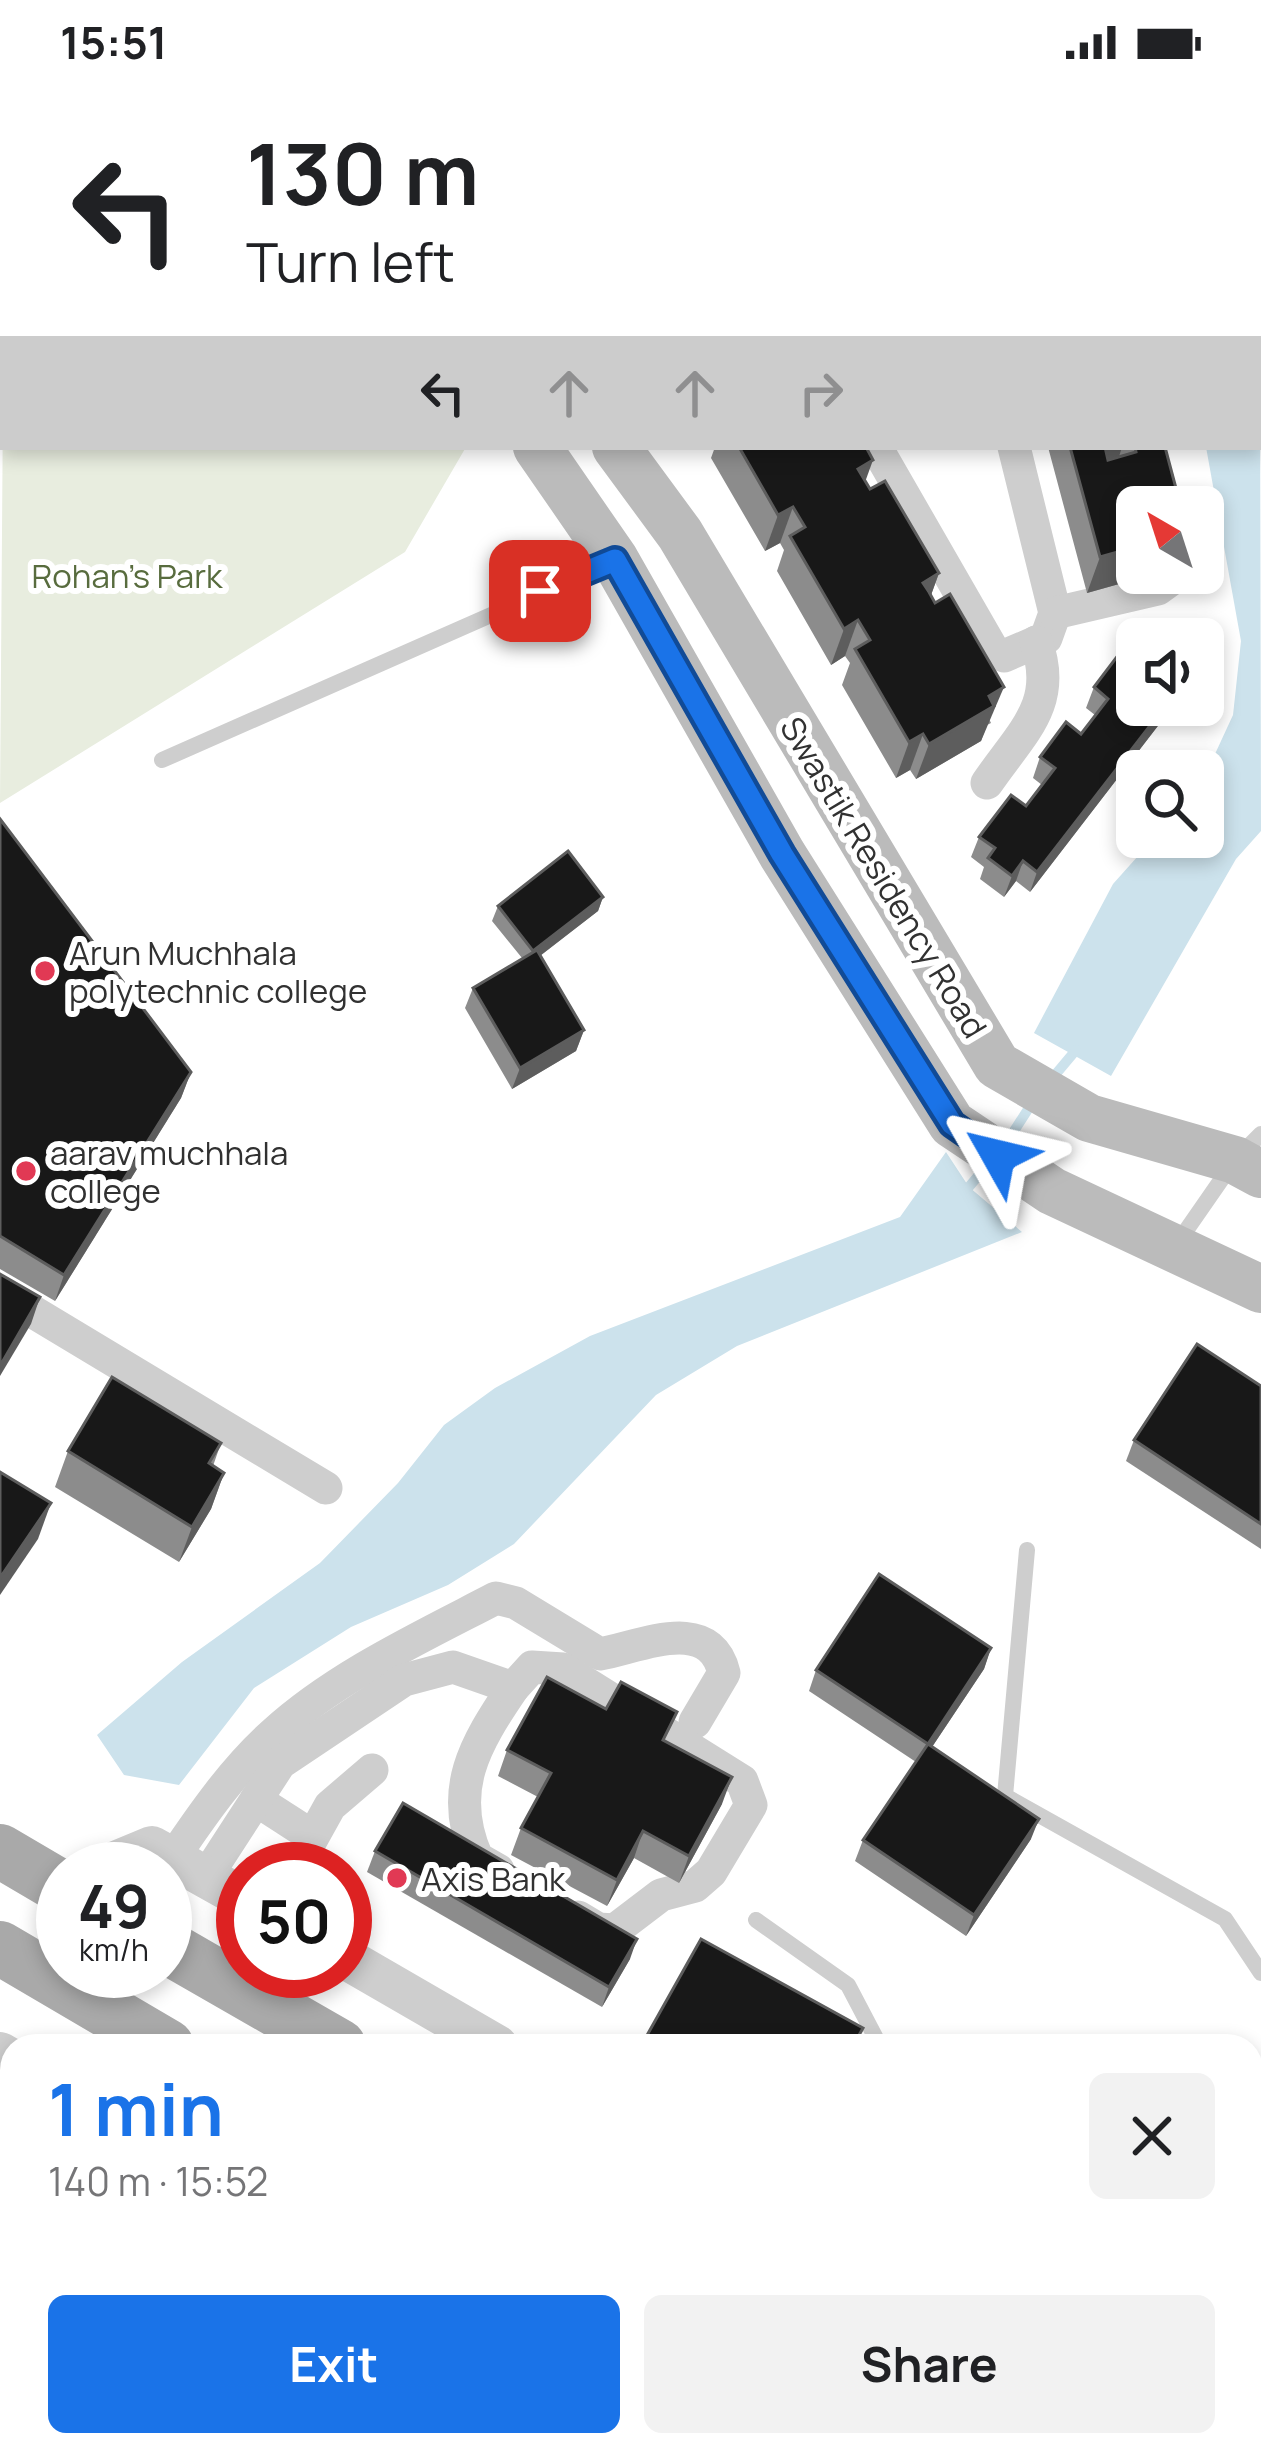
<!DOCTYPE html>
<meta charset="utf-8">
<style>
:root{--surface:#fff;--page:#f2f2f2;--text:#202124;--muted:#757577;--accent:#1a73e8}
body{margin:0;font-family:Manrope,sans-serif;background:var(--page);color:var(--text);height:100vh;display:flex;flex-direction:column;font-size:45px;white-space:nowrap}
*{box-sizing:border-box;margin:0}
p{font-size:39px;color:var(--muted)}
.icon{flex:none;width:66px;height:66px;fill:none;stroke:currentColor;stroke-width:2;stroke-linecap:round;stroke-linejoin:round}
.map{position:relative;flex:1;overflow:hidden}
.side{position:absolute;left:0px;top:1950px;width:1263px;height:423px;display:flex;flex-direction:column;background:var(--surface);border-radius:36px 36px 0 0;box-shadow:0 6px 18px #0003}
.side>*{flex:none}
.banner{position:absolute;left:0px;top:0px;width:1263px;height:366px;box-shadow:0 6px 18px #0003;background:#fff;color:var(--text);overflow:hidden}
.needle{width:78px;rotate:321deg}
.tools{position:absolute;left:1116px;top:402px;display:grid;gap:24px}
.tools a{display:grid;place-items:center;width:108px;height:108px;border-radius:18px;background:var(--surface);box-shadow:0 6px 18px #0003;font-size:60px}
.speed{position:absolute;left:36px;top:1758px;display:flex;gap:24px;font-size:60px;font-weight:700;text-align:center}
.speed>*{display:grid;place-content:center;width:156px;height:156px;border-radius:50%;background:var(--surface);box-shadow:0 6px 18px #0003;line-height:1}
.speed small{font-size:30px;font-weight:400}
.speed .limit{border:18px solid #d22;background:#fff;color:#111}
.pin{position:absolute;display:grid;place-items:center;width:102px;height:102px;color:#fff;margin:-51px;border-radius:24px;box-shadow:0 6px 18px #0006}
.me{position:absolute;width:132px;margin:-66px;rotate:307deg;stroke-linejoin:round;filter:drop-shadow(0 0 9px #0008)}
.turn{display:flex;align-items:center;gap:42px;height:252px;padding:0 48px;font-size:54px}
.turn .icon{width:156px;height:156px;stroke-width:2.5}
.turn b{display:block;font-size:84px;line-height:102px}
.lanes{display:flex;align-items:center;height:114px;padding:0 48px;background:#0003;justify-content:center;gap:60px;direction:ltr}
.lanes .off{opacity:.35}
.round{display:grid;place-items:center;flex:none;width:126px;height:126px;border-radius:18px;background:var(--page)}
.headline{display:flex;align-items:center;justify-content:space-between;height:204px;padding:0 48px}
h1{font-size:72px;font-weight:700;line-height:90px;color:var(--accent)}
.action{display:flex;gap:24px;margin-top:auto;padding:24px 48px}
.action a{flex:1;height:138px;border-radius:18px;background:var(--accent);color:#fff;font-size:48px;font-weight:700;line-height:138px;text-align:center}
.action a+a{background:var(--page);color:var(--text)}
.status{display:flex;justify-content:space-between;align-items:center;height:84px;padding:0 60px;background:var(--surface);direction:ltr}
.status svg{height:33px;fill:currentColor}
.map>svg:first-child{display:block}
</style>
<div class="status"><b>15:51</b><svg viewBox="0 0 49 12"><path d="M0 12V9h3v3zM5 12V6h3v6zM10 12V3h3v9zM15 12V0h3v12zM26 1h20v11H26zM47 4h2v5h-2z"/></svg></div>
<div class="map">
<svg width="1261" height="2371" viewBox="0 0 1261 2371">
<rect width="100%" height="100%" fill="#fff"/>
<path fill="#e8eddf" d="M3,314V363H466L405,468L0,719Z"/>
<g fill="#cce2ec">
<path d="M1260,281L1261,747L1236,775L1111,992L1034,949L1113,800L1155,753H1203V696L1233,631L1241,557L1206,363H1260Z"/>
<path d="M946,1068L969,1103L1022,1148L737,1262L656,1311L514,1460L448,1501L351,1543L254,1604L179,1701L124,1691L97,1651L182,1578L320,1479L398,1399L444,1341L495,1304L590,1252L900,1133Z"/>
</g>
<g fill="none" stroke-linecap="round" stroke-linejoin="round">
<g stroke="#cce2ec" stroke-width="10">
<path d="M1050,997L1076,966"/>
<path d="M1005,1061L1034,1016"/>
<path d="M963,1110L989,1079"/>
</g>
<g stroke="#cecece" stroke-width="16">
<path d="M162,676L609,479"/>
<path d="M1176,1161L1235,1076L1261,1050"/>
<path d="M1027,1466L1005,1712L1225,1835L1261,1889"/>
<path d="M756,1836L848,1901L880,1962"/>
<path d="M527,2371L533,2361"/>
</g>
<g stroke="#cecece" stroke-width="33">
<path d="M626,0L629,3"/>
<path d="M915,0L916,3"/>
<path d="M876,363L994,568L1004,572L1046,554L1055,529L1014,363"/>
<path d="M1055,529L1158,505L1180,489"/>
<path d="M987,699C1021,649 1059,620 1036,558"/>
<path d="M0,1208L326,1404"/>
<path d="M256,1716L312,1752"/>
<path d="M173,1774C202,1731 234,1685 273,1650C335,1593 421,1553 496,1514L516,1519L600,1570C640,1563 710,1529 724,1589L695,1638"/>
<path d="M295,1785L330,1722L372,1686"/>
<path d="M498,1786L477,1774C447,1706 475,1660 513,1604"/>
<path d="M206,1793L280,1679L404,1596L453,1583L513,1604L532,1583L563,1585L742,1697L751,1721L711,1788L695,1802L661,1811L615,1846L598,1845L578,1833"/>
</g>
<g stroke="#cecece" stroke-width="42">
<path d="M99,1785L152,1763L243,1814"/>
<path d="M345,1874L497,1962"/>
<path d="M0,1969L12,1976"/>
<path d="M653,2361L671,2371"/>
<path d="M1188,2361L1205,2371"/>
</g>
<g stroke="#bbb" stroke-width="48">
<path d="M237,0L239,3"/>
<path d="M317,0L320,3"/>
<path d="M537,363L615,476L782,770L952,1040L1052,1107L1261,1205"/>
<path d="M616,363L680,450L997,981L1089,1034L1235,1076L1261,1090"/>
</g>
<g stroke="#a9a9a9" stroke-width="54">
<path d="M0,1767L63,1804"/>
<path d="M165,1862L339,1962"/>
<path d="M0,1864L167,1962"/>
<path d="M852,2361L869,2371"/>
<path d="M1034,2361L1051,2371"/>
</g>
</g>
<g fill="#8c8c8c">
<path d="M1,0H171L173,3H4Z"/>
<path d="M423,0H613L615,3H426Z"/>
<path d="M960,0H1078L1079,3H961Z"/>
<path d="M715,363H866L865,398L939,489L931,511L991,639L987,641L981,657L916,695L910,686L896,694L842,601L850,579L845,572L831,581L777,487L784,466L780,459L765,467L711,374Z"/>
<path d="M1048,363H1165L1137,423V480L1125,483L1119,500L1087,509Z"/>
<path d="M1094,603L1137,621H1174L1030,808L1016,797L1004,813L980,795L984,783L971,773L979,753L1026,722L1042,701L1033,694L1040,673L1081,650L1095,631L1086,624Z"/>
<path d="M0,735L191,988L181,1014L55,1217L0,1185Z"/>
<path d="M603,813L598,827L540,872L584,946L576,967L512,1005L465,924L473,904L522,874L492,837L498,822Z"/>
<path d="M1261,1302V1465L1126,1377L1134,1356Z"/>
<path d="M221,1359L213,1382L224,1389L211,1425L179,1478L55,1403L68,1367Z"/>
<path d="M991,1564L984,1585L932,1663L1031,1755L966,1852L855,1777L863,1756L916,1678L809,1607L816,1586Z"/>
<path d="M666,1657L722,1720L679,1799L634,1774L607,1822L511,1771L521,1744L538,1713L498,1692L507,1666Z"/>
<path d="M375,1767L630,1875L602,1923L367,1788Z"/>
</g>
<g fill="#5d5d5d">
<path d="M1097,363H1122L1117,379L1089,386Z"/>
<path d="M873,376L860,412L858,385Z"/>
<path d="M793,423L780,459L765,467L778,431Z"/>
<path d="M1137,448V480L1125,483L1119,500L1087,509L1100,473L1128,450Z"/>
<path d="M939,489L926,525L923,499Z"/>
<path d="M858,536L845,572L831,581L844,545Z"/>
<path d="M1004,603L981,657L916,695L929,660L989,612Z"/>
<path d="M1166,621H1174L1030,808L1037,788Z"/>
<path d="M923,650L910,686L896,694L909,658Z"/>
<path d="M1023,777L1016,797L1004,813L1012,792Z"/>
<path d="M603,813L598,827L528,881L533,867Z"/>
<path d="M584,946L576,967L512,1005L520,984Z"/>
<path d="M191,988L181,1014L55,1217L64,1191Z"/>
<path d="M40,1213L31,1240L0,1292V1282Z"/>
<path d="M224,1389L211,1425L179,1478L192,1443Z"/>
<path d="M51,1419L38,1455L0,1511V1494Z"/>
<path d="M991,1564L984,1585L920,1681L928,1660Z"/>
<path d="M732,1693L722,1720L679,1799L689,1772Z"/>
<path d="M1039,1735L1031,1755L966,1852L974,1831Z"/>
<path d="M643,1747L634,1774L607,1822L617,1796Z"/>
<path d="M637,1855L630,1875L602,1923L609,1903Z"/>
</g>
<g fill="#181818" stroke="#5d5d5d" stroke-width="3">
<path d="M27,0H66L62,3H29Z"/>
<path d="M94,0H171L173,2L96,3Z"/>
<path d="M468,0H613L615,3H494L491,0L488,3H470Z"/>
<path d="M983,0H1078L1079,3H984Z"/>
<path d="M739,363H866L873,376L858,385L870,405L885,397L939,489L923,499L929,508L935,519L950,510L1004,603L989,612L994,622L929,660L923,650L909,658L855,565L870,556L858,536L844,545L790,452L805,443L793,423L778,431Z"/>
<path d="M1070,363H1105L1108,376L1136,368L1135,363H1165L1181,423H1137V448L1128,450L1132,464L1100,473Z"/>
<path d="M1161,540L1178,554L1177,555H1150Z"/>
<path d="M1122,566L1134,575L1137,572V621H1166L1037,788L1023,777L1012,792L988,774L995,764L979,753L1011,711L1026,722L1055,684L1040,673L1066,638L1081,650L1108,615L1094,603Z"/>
<path d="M0,735L191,988L64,1191L0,1152Z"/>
<path d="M568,767L603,813L533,867L498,822Z"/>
<path d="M537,866L584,946L520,984L473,904Z"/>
<path d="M0,1190L40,1213L0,1282Z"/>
<path d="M1197,1260L1261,1302V1440L1134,1356Z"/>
<path d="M112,1293L221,1359L209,1379L224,1389L192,1443L68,1367Z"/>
<path d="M0,1388L51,1419L0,1494Z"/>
<path d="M879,1490L991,1564L928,1660L816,1586Z"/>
<path d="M547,1593L606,1625L621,1598L677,1628L663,1656L732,1693L689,1772L643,1747L617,1796L521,1744L551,1689L507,1666Z"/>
<path d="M928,1660L1039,1735L974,1831L863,1756Z"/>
<path d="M403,1719L637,1855L609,1903L375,1767Z"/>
<path d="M701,1855L863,1944L853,1962H641Z"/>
<path d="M12,2197V2361H141L135,2371H0V2219Z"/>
<path d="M240,2361H437L432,2371H235Z"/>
</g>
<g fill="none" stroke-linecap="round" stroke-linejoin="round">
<defs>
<path id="route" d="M540,507L615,476L782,770L952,1040L998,1072"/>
</defs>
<use href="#route" stroke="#114b97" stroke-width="30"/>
<use href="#route" stroke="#1a73e8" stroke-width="21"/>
</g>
<g fill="#e13954" stroke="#fff" stroke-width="4.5">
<circle cx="45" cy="887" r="12"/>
<circle cx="26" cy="1087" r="12"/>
<circle cx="397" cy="1794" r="12"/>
</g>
<g text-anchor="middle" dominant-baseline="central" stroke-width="12" stroke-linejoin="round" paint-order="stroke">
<g font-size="33" fill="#586c3e" stroke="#fff">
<text x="127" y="491">Rohan's Park</text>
</g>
<g font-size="33" fill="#313131" stroke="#fff">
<text transform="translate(884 793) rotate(59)">Swastik Residency Road</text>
</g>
<g font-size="33" fill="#313131" stroke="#fff" text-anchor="start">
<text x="69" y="868">Arun Muchhala<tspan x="69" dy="38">polytechnic college</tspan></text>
<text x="50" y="1068">aarav muchhala<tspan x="50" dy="38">college</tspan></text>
<text x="421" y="1794">Axis Bank</text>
</g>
</g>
</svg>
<div class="tools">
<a><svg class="needle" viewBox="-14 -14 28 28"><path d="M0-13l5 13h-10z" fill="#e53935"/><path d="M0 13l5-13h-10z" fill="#757577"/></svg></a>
<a><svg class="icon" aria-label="sound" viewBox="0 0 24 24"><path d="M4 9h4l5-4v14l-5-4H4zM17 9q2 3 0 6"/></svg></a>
<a><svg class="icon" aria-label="search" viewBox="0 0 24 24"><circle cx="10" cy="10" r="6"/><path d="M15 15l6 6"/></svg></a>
</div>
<div class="speed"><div>49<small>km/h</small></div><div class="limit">50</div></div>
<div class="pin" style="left:540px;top:507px;background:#d93025"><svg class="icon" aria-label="arrive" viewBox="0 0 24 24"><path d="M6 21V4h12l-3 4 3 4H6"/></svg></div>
<svg class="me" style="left:998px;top:1072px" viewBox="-20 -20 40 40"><path d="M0-17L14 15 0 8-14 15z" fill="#1a73e8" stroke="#fff" stroke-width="4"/></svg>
<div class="banner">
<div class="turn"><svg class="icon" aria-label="left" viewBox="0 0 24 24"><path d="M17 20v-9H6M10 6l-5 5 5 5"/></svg><div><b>130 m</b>Turn left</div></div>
<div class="lanes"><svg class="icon" aria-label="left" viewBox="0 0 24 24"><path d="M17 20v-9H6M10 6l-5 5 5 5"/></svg><svg class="icon off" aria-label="ahead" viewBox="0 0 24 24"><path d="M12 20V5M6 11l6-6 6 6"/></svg><svg class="icon off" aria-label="ahead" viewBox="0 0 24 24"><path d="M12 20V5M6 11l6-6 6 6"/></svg><svg class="icon off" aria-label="right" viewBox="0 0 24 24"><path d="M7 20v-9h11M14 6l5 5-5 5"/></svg></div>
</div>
<section class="side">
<div class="headline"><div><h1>1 min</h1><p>140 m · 15:52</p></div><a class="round"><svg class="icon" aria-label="close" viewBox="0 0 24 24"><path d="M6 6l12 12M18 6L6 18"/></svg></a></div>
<div class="action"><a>Exit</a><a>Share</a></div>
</section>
</div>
